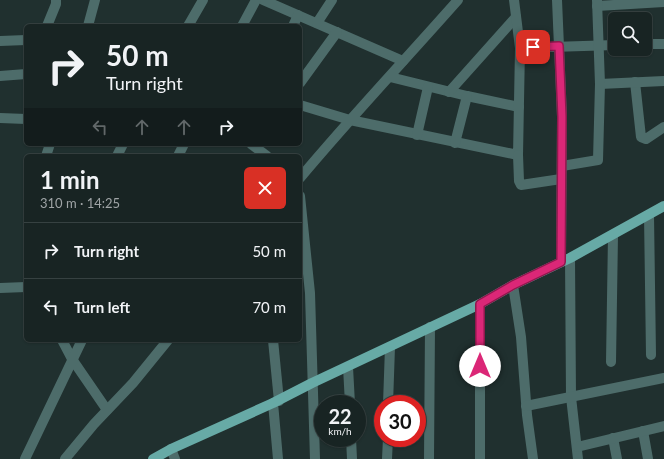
<!DOCTYPE html>
<meta charset="utf-8">
<style>
:root{--surface:#182423;--page:#253030;--text:#f1f3f6;--muted:#9fa4a6;--line:#364141}
body{margin:0;font-family:Lato,sans-serif;background:var(--page);color:var(--text);height:100vh;display:flex;flex-direction:column;font-size:15px;white-space:nowrap}
*{box-sizing:border-box;margin:0}
p{font-size:13px;color:var(--muted)}
.icon{flex:none;width:22px;height:22px;fill:none;stroke:currentColor;stroke-width:2;stroke-linecap:round;stroke-linejoin:round}
.map{position:relative;flex:1;overflow:hidden}
.panel{position:absolute;left:24px;top:154px;width:278px;height:188px;display:flex;flex-direction:column;background:var(--surface);border-radius:6px;box-shadow:0 1px 3px #0004,0 0 0 1px var(--line)}
.panel>*{flex:none}
.banner{position:absolute;left:24px;top:24px;width:278px;height:122px;border-radius:6px;box-shadow:0 1px 3px #0004,0 0 0 1px var(--line);background:#182423;color:var(--text);overflow:hidden}
.controls{position:absolute;left:608px;top:12px;display:grid;gap:8px}
.controls a{display:grid;place-items:center;width:44px;height:44px;border-radius:6px;background:var(--surface);box-shadow:0 1px 3px #0004,0 0 0 1px var(--line);font-size:20px}
.speed{position:absolute;left:314px;top:395px;display:flex;gap:8px;font-size:20px;font-weight:700;text-align:center}
.speed>*{display:grid;place-content:center;width:52px;height:52px;border-radius:50%;background:var(--surface);box-shadow:0 1px 3px #0004,0 0 0 1px var(--line);line-height:1}
.speed small{font-size:10px;font-weight:400}
.speed .limit{border:6px solid #d22;background:#fff;color:#111}
.pin{position:absolute;display:grid;place-items:center;width:34px;height:34px;color:#fff;margin:-17px;border-radius:8px;box-shadow:0 2px 6px #0006}
.me{position:absolute;width:44px;margin:-22px;rotate:0deg;stroke-linejoin:round;filter:drop-shadow(0 0 3px #0008)}
.turn{display:flex;align-items:center;gap:14px;height:84px;padding:0 16px;font-size:18px}
.turn .icon{width:52px;height:52px;stroke-width:2.5}
.turn b{display:block;font-size:28px;line-height:34px}
.lanes{display:flex;align-items:center;height:38px;padding:0 16px;background:#0003;justify-content:center;gap:20px;direction:ltr}
.lanes .off{opacity:.35}
.round{display:grid;place-items:center;flex:none;width:42px;height:42px;border-radius:6px;background:var(--page)}
.head{display:flex;align-items:center;justify-content:space-between;height:68px;padding:0 16px}
h1{font-size:24px;font-weight:700;line-height:30px}
ul{padding:0;list-style:none}
li{display:flex;align-items:center;gap:12px;height:56px;padding:0 16px;border-top:1px solid var(--line)}
li div{flex:1}
li b{display:block;font-size:15px}
li em{font-style:normal}
.map>svg:first-child{display:block}
</style>
<div class="map">
<svg width="664" height="459" viewBox="0 0 664 459">
<rect width="100%" height="100%" fill="#20302f"/>
<g fill="none" stroke-linecap="round" stroke-linejoin="round">
<g stroke="#4d6c6a" stroke-width="10">
<path d="M263,0L403,61"/>
<path d="M557,0L562,117L561,262"/>
<path d="M597,6L664,2"/>
<path d="M317,23L332,0"/>
<path d="M47,26L56,4V0"/>
<path d="M88,26L95,0"/>
<path d="M188,26L203,0"/>
<path d="M242,26L256,0"/>
<path d="M293,26L298,15"/>
<path d="M0,41L26,40"/>
<path d="M645,44H664"/>
<path d="M520,48L615,45"/>
<path d="M0,76L26,74"/>
<path d="M390,77L467,96L519,107"/>
<path d="M635,82L641,137L646,139L664,127"/>
<path d="M300,83L337,32"/>
<path d="M600,84L664,81"/>
<path d="M449,92L516,17"/>
<path d="M300,105L350,120L518,155L520,48L514,0"/>
<path d="M0,118L26,119"/>
<path d="M417,135L428,87"/>
<path d="M455,143L467,96"/>
<path d="M251,144L267,156"/>
<path d="M518,155L519,181L521,185L561,179"/>
<path d="M46,156L50,144"/>
<path d="M117,156L123,144"/>
<path d="M178,156L184,144"/>
<path d="M562,166L598,160L600,84L597,0"/>
<path d="M300,178C351,117 405,60 458,0"/>
<path d="M300,196L310,293L315,459"/>
<path d="M649,215L651,355"/>
<path d="M570,258L571,397L578,459"/>
<path d="M513,285L521,337L527,415L533,459"/>
<path d="M0,288L26,287"/>
<path d="M62,340L72,359L107,410"/>
<path d="M273,340L279,401"/>
<path d="M611,362L613,235"/>
<path d="M348,367L350,404"/>
<path d="M273,403L278,459"/>
<path d="M388,404L390,347"/>
<path d="M526,406L664,378"/>
<path d="M643,431L648,459"/>
<path d="M351,438L352,459"/>
<path d="M613,438L617,459"/>
<path d="M577,447L664,426"/>
<path d="M171,449L175,459"/>
<path d="M25,459L82,340"/>
<path d="M65,459L94,424L133,383L168,340"/>
<path d="M387,459L388,438"/>
<path d="M429,459L430,327"/>
<path d="M480,459V304"/>
</g>
<path stroke="#67aaa6" stroke-width="10" d="M153,459L171,449L273,403L312,383L480,304L513,285L570,258L664,206"/>
</g>
<g fill="none" stroke-linecap="round" stroke-linejoin="round">
<defs>
<path id="route" d="M480,366V304L513,285L561,262L562,117L559,46L533,47"/>
</defs>
<use href="#route" stroke="#8e194d" stroke-width="10"/>
<use href="#route" stroke="#db2777" stroke-width="7"/>
</g>
</svg>
<div class="controls">
<a><svg class="icon" aria-label="search" viewBox="0 0 24 24"><circle cx="10" cy="10" r="6"/><path d="M15 15l6 6"/></svg></a>
</div>
<div class="speed"><div>22<small>km/h</small></div><div class="limit">30</div></div>
<div class="pin" style="left:533px;top:47px;background:#d93025"><svg class="icon" aria-label="arrive" viewBox="0 0 24 24"><path d="M6 21V4h12l-3 4 3 4H6"/></svg></div>
<svg class="me" style="left:480px;top:366px" viewBox="-20 -20 40 40"><circle r="19" fill="#fff"/><path d="M0-13L10 11 0 6-10 11z" fill="#db2777"/></svg>
<div class="banner">
<div class="turn"><svg class="icon" aria-label="right" viewBox="0 0 24 24"><path d="M7 20v-9h11M14 6l5 5-5 5"/></svg><div><b>50 m</b>Turn right</div></div>
<div class="lanes"><svg class="icon off" aria-label="left" viewBox="0 0 24 24"><path d="M17 20v-9H6M10 6l-5 5 5 5"/></svg><svg class="icon off" aria-label="ahead" viewBox="0 0 24 24"><path d="M12 20V5M6 11l6-6 6 6"/></svg><svg class="icon off" aria-label="ahead" viewBox="0 0 24 24"><path d="M12 20V5M6 11l6-6 6 6"/></svg><svg class="icon" aria-label="right" viewBox="0 0 24 24"><path d="M7 20v-9h11M14 6l5 5-5 5"/></svg></div>
</div>
<section class="panel">
<div class="head"><div><h1>1 min</h1><p>310 m · 14:25</p></div><a class="round" style="background:#d93025;color:#fff"><svg class="icon" aria-label="close" viewBox="0 0 24 24"><path d="M6 6l12 12M18 6L6 18"/></svg></a></div>
<ul>
<li><svg class="icon" aria-label="right" viewBox="0 0 24 24"><path d="M7 20v-9h11M14 6l5 5-5 5"/></svg><div><b>Turn right</b></div><em>50 m</em></li>
<li><svg class="icon" aria-label="left" viewBox="0 0 24 24"><path d="M17 20v-9H6M10 6l-5 5 5 5"/></svg><div><b>Turn left</b></div><em>70 m</em></li>
</ul>
</section>
</div>
